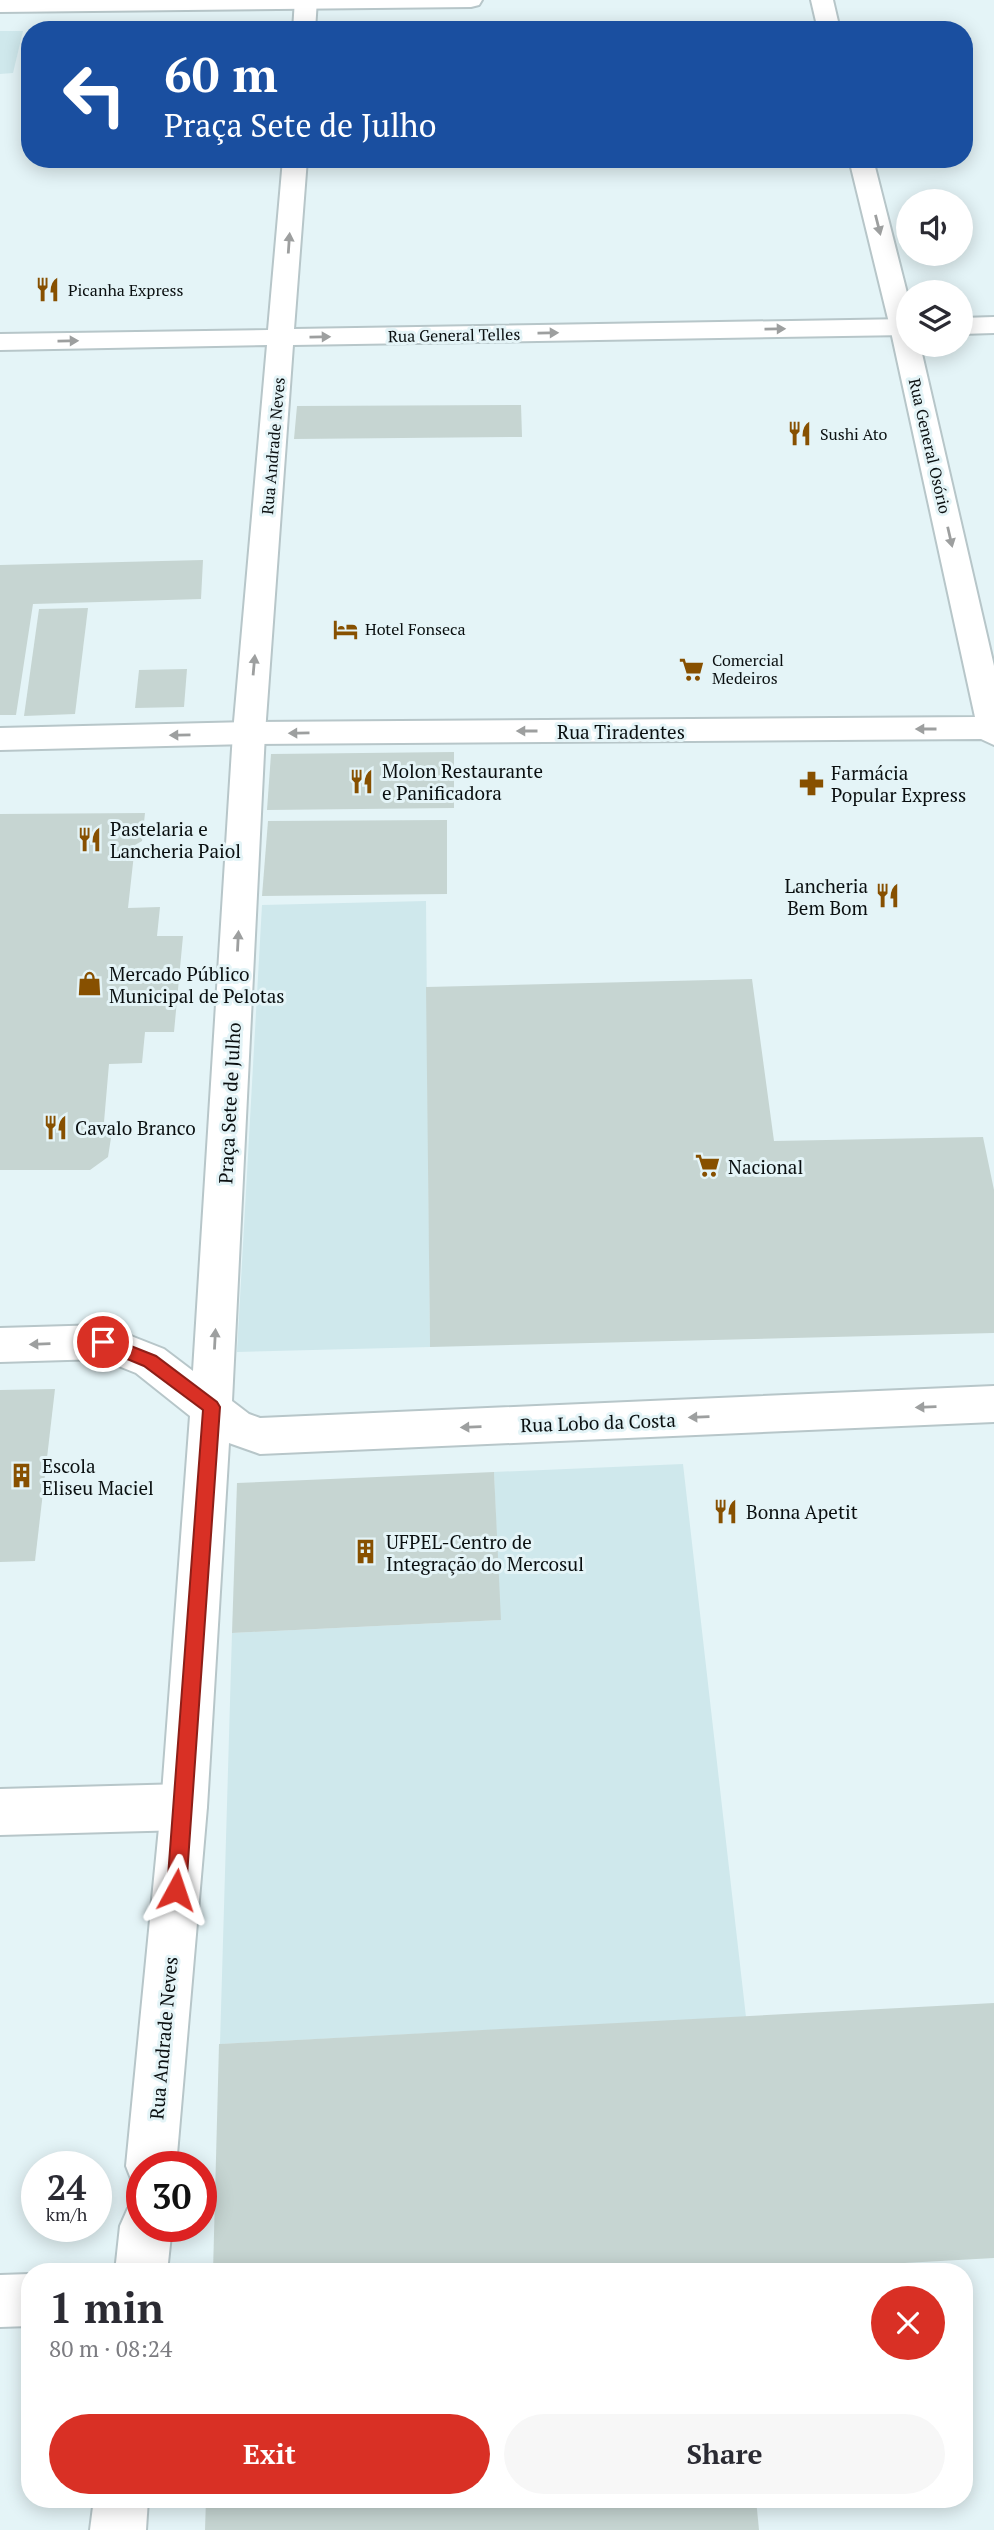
<!DOCTYPE html>
<meta charset="utf-8">
<style>
:root{--surface:#fff;--page:#f7f7f7;--text:#2b2b33;--muted:#7c7c81;--accent:#d93025}
body{margin:0;font-family:"PT Serif",serif;background:var(--page);color:var(--text);height:100vh;display:flex;flex-direction:column;font-size:26px;white-space:nowrap}
*{box-sizing:border-box;margin:0}
p{font-size:23px;color:var(--muted)}
.icon{flex:none;width:38px;height:38px;fill:none;stroke:currentColor;stroke-width:2;stroke-linecap:round;stroke-linejoin:round}
.map{position:relative;flex:1;overflow:hidden}
.sheet{position:absolute;left:21px;top:2263px;width:952px;height:245px;display:flex;flex-direction:column;background:var(--surface);border-radius:28px;box-shadow:0 4px 18px #0003}
.sheet>*{flex:none}
.top-card{position:absolute;left:21px;top:21px;width:952px;height:147px;border-radius:28px;box-shadow:0 4px 18px #0003;background:#1a4fa0;color:#fff;overflow:hidden}
.tools{position:absolute;left:896px;top:189px;display:grid;gap:14px}
.tools a{display:grid;place-items:center;width:77px;height:77px;border-radius:50%;background:var(--surface);box-shadow:0 4px 18px #0003;font-size:35px}
.speed{position:absolute;left:21px;top:2151px;display:flex;gap:14px;font-size:35px;font-weight:700;text-align:center}
.speed>*{display:grid;place-content:center;width:91px;height:91px;border-radius:50%;background:var(--surface);box-shadow:0 4px 18px #0003;line-height:1}
.speed small{font-size:18px;font-weight:400}
.speed .limit{border:10px solid #d22;background:#fff;color:#111}
.pin{position:absolute;display:grid;place-items:center;width:60px;height:60px;color:#fff;margin:-30px;border:4px solid #fff;border-radius:50%;box-shadow:0 2px 7px #0007}
.me{position:absolute;width:77px;margin:-38px;rotate:5deg;stroke-linejoin:round;filter:drop-shadow(0 0 5px #0008)}
.turn{display:flex;align-items:center;gap:24px;height:147px;padding:0 28px;font-size:32px}
.turn .icon{width:91px;height:91px;stroke-width:2.5}
.turn b{display:block;font-size:49px;line-height:60px}
.round{display:grid;place-items:center;flex:none;width:74px;height:74px;border-radius:37px;background:var(--page)}
.headline{display:flex;align-items:center;justify-content:space-between;height:119px;padding:0 28px}
h1{font-size:42px;font-weight:800;line-height:52px}
.action{display:flex;gap:14px;margin-top:auto;padding:14px 28px}
.action a{flex:1;height:80px;border-radius:42px;background:var(--accent);color:#fff;font-size:28px;font-weight:800;line-height:80px;text-align:center}
.action a+a{background:var(--page);color:var(--text)}
.map>svg:first-child{display:block}
</style>
<div class="map">
<svg width="994" height="2530" viewBox="0 0 994 2530">
<rect width="100%" height="100%" fill="#e4f4f7"/>
<g fill="#cfe8ec">
<path d="M23,31L13,73L0,74V31Z"/>
<path d="M426,901L430,1347L237,1352L262,905Z"/>
<path d="M683,1464L746,2017L220,2044L232,1633L500,1620L494,1472Z"/>
</g>
<g fill="#c6d5d2">
<path d="M521,405L522,437L294,439L297,406Z"/>
<path d="M203,560L201,599L33,604L16,715H0V565Z"/>
<path d="M88,608L75,714L24,716L39,609Z"/>
<path d="M187,669L184,707L135,708L139,670Z"/>
<path d="M454,752V808L267,810L271,754Z"/>
<path d="M145,813L142,841L135,845L128,908L160,907L157,936H183L174,1032H145L142,1063L109,1064L104,1122L113,1125L108,1157L90,1170H0V814Z"/>
<path d="M447,820V894L262,896L268,821Z"/>
<path d="M752,979L774,1141L983,1137L994,1190V1333L430,1347L426,987Z"/>
<path d="M55,1389L35,1561L0,1562V1390Z"/>
<path d="M494,1472L501,1620L232,1633L237,1483Z"/>
<path d="M994,2003V2258L742,2272H213L219,2044Z"/>
<path d="M206,2499H756L759,2530H205Z"/>
</g>
<g fill="none" stroke-linecap="round" stroke-linejoin="round">
<defs>
<g id="pedestrian">
<path d="M184,1784L200,1791L207,1807L200,1823L184,1830L0,1835V1789Z"/>
<path d="M30,2274V2326L0,2327V2275Z"/>
</g>
<g id="minor">
<path d="M295,0H317L315,30H293Z"/>
<path d="M283,159H307L294,329L908,319V335L293,345L265,733L232,1401L249,1414L260,1418L994,1386V1422L260,1454L229,1443L207,1807L176,2166H142V2187L133,2184L126,2166L161,1807L190,1416L136,1373L101,1359L0,1362V1328L103,1325L164,1349L193,1371L233,733L267,345L0,350V334L268,330Z"/>
<path d="M994,317V333L961,334V318Z"/>
<path d="M142,2202V2226H172L167,2272H115L120,2226L128,2208Z"/>
<path d="M94,2499H148L146,2530H90Z"/>
</g>
<g id="tertiary">
<path d="M0,0H482L479,5L471,7L0,12Z"/>
<path d="M811,0H833L840,30H818Z"/>
<path d="M849,159H873L908,297V345H920L994,666V745L981,739L249,744L0,750V728L249,722L975,717L890,327Z"/>
</g>
</defs>
<use href="#pedestrian" stroke="#b7c6c9" stroke-width="4"/>
<use href="#minor" stroke="#b7c6c9" stroke-width="4"/>
<use href="#tertiary" stroke="#b7c6c9" stroke-width="4"/>
<use href="#pedestrian" fill="#fff" fill-rule="evenodd"/>
<use href="#minor" fill="#fff" fill-rule="evenodd"/>
<use href="#tertiary" fill="#fff" fill-rule="evenodd"/>
</g>
<defs><path id="oneway-solid" d="M-6-.8H1V-3.2L6.5 0L1 3.2V.8H-6Z" transform="scale(1.75)"/></defs>
<g fill="#9d9f9f">
<use href="#oneway-solid" transform="translate(878 225) rotate(76)"/>
<use href="#oneway-solid" transform="translate(289 243) rotate(-86)"/>
<use href="#oneway-solid" transform="translate(775 329) rotate(-1)"/>
<use href="#oneway-solid" transform="translate(548 333) rotate(-1)"/>
<use href="#oneway-solid" transform="translate(320 337) rotate(-1)"/>
<use href="#oneway-solid" transform="translate(68 341) rotate(-1)"/>
<use href="#oneway-solid" transform="translate(950 537) rotate(77)"/>
<use href="#oneway-solid" transform="translate(254 665) rotate(-85)"/>
<use href="#oneway-solid" transform="translate(926 729) rotate(180)"/>
<use href="#oneway-solid" transform="translate(527 731) rotate(180)"/>
<use href="#oneway-solid" transform="translate(299 733) rotate(179)"/>
<use href="#oneway-solid" transform="translate(180 735) rotate(179)"/>
<use href="#oneway-solid" transform="translate(238 941) rotate(-87)"/>
<use href="#oneway-solid" transform="translate(215 1339) rotate(-87)"/>
<use href="#oneway-solid" transform="translate(40 1344) rotate(178)"/>
<use href="#oneway-solid" transform="translate(926 1407) rotate(178)"/>
<use href="#oneway-solid" transform="translate(699 1417) rotate(178)"/>
<use href="#oneway-solid" transform="translate(471 1427) rotate(178)"/>
</g>
<path fill="#d93025" stroke="#8d1f18" stroke-width="2" d="M103,1335L156,1356L217,1402L220,1407L186,1890L183,1897L176,1900L169,1897L167,1890L203,1410L144,1366L98,1347L95,1342L98,1337Z"/>
<defs>
<symbol id="restaurant-bare" viewBox="-9 -9 18 18"><path d="M-5-6h1v4h1v-4h1v4h1v-4h1v5L-1.5 .5V6h-2V.5L-5-1ZM5-6V6H3V1.5H1.5Q1.5-4 5-6Z" fill="#875000" stroke="#e4f4f7" stroke-width="2.5" paint-order="stroke"/></symbol>
<symbol id="hotel-bare" viewBox="-9 -9 18 18"><path d="M-6-4.5h1.5V1H6V5H4.5V3h-9V5H-6ZM-4 0a1.8 1.8 0 1 1 3.6 0ZM.5 0V-2.5h3Q6-2.5 6 0Z" fill="#875000" stroke="#e4f4f7" stroke-width="2.5" paint-order="stroke"/></symbol>
<symbol id="supermarket-bare" viewBox="-9 -9 18 18"><path d="M-6-5.5h2.5l.6 2H6L4.5 2H-2.5L-4.4-4H-6ZM-1.5 3.2a1.3 1.3 0 1 0 .1 0ZM3 3.2a1.3 1.3 0 1 0 .1 0Z" fill="#875000" stroke="#e4f4f7" stroke-width="2.5" paint-order="stroke"/></symbol>
<symbol id="pharmacy-bare" viewBox="-9 -9 18 18"><path d="M-2-6h4v4h4v4h-4v4h-4v-4h-4v-4h4Z" fill="#875000" stroke="#e4f4f7" stroke-width="2.5" paint-order="stroke"/></symbol>
<symbol id="shop-bare" viewBox="-9 -9 18 18"><path d="M-5-2.5h2.3a2.7 3.5 0 0 1 5.4 0H5L5.5 6h-11ZM-1.5-2.5h3a1.5 2.3 0 0 0-3 0Z" fill="#875000" stroke="#e4f4f7" stroke-width="2.5" paint-order="stroke"/></symbol>
<symbol id="building-bare" viewBox="-9 -9 18 18"><path d="M-4-6H4V6H1V3H-1V6H-4ZM-2.5-4.3h1.7v1.8h-1.7ZM.8-4.3h1.7v1.8H.8ZM-2.5-1h1.7V.8h-1.7ZM.8-1h1.7V.8H.8Z" fill="#875000" stroke="#e4f4f7" stroke-width="2.5" paint-order="stroke"/></symbol>
</defs>
<g fill-rule="evenodd">
<use href="#restaurant-bare" x="30" y="272" width="35" height="35"/>
<use href="#restaurant-bare" x="782" y="416" width="35" height="35"/>
<use href="#hotel-bare" x="328" y="612" width="35" height="35"/>
<use href="#supermarket-bare" x="674" y="652" width="35" height="35"/>
<use href="#restaurant-bare" x="344" y="764" width="35" height="35"/>
<use href="#pharmacy-bare" x="794" y="766" width="35" height="35"/>
<use href="#restaurant-bare" x="72" y="822" width="35" height="35"/>
<use href="#restaurant-bare" x="870" y="878" width="35" height="35"/>
<use href="#shop-bare" x="72" y="966" width="35" height="35"/>
<use href="#restaurant-bare" x="38" y="1110" width="35" height="35"/>
<use href="#supermarket-bare" x="690" y="1148" width="35" height="35"/>
<use href="#building-bare" x="4" y="1458" width="35" height="35"/>
<use href="#restaurant-bare" x="708" y="1494" width="35" height="35"/>
<use href="#building-bare" x="348" y="1534" width="35" height="35"/>
</g>
<g text-anchor="middle" dominant-baseline="central" stroke-width="6" stroke-linejoin="round" paint-order="stroke">
<g font-size="16" fill="#0a0f10" stroke="#e4f4f7" text-anchor="start">
<text x="68" y="290">Picanha Express</text>
<text x="820" y="434">Sushi Ato</text>
<text x="365" y="629">Hotel Fonseca</text>
<text x="712" y="660">Comercial<tspan x="712" dy="18">Medeiros</tspan></text>
</g>
<g font-size="16" fill="#0a0f10" stroke="#e4f4f7">
<text transform="translate(454 335) rotate(-1)">Rua General Telles</text>
<text transform="translate(273 446) rotate(-85)">Rua Andrade Neves</text>
<text transform="translate(930 446) rotate(77)">Rua General Osório</text>
</g>
<g font-size="19" fill="#0a0f10" stroke="#e4f4f7">
<text x="621" y="731">Rua Tiradentes</text>
<text transform="translate(229 1103) rotate(-87)">Praça Sete de Julho</text>
<text transform="translate(598 1422) rotate(-2)">Rua Lobo da Costa</text>
<text transform="translate(163 2038) rotate(-85)">Rua Andrade Neves</text>
</g>
<g font-size="19" fill="#0a0f10" stroke="#e4f4f7" text-anchor="start">
<text x="382" y="770">Molon Restaurante<tspan x="382" dy="22">e Panificadora</tspan></text>
<text x="831" y="772">Farmácia<tspan x="831" dy="22">Popular Express</tspan></text>
<text x="110" y="828">Pastelaria e<tspan x="110" dy="22">Lancheria Paiol</tspan></text>
<text x="868" y="885" text-anchor="end">Lancheria<tspan x="868" dy="22">Bem Bom</tspan></text>
<text x="109" y="973">Mercado Público<tspan x="109" dy="22">Municipal de Pelotas</tspan></text>
<text x="75" y="1127">Cavalo Branco</text>
<text x="728" y="1166">Nacional</text>
<text x="42" y="1465">Escola<tspan x="42" dy="22">Eliseu Maciel</tspan></text>
<text x="746" y="1511">Bonna Apetit</text>
<text x="386" y="1541">UFPEL-Centro de<tspan x="386" dy="22">Integração do Mercosul</tspan></text>
</g>
</g>
</svg>
<div class="tools">
<a><svg class="icon" aria-label="sound" viewBox="0 0 24 24"><path d="M4 9h4l5-4v14l-5-4H4zM17 9q2 3 0 6"/></svg></a>
<a><svg class="icon" aria-label="layers" viewBox="0 0 24 24"><path d="M12 4l9 5-9 5-9-5zM3 14l9 5 9-5"/></svg></a>
</div>
<div class="speed"><div>24<small>km/h</small></div><div class="limit">30</div></div>
<div class="pin" style="left:103px;top:1342px;background:#d93025"><svg class="icon" aria-label="arrive" viewBox="0 0 24 24"><path d="M6 21V4h12l-3 4 3 4H6"/></svg></div>
<svg class="me" style="left:176px;top:1890px" viewBox="-20 -20 40 40"><path d="M0-17L14 15 0 8-14 15z" fill="#d93025" stroke="#fff" stroke-width="4"/></svg>
<div class="top-card">
<div class="turn"><svg class="icon" aria-label="left" viewBox="0 0 24 24"><path d="M17 20v-9H6M10 6l-5 5 5 5"/></svg><div><b>60 m</b>Praça Sete de Julho</div></div>
</div>
<section class="sheet">
<div class="headline"><div><h1>1 min</h1><p>80 m · 08:24</p></div><a class="round" style="background:#d93025;color:#fff"><svg class="icon" aria-label="close" viewBox="0 0 24 24"><path d="M6 6l12 12M18 6L6 18"/></svg></a></div>
<div class="action"><a>Exit</a><a>Share</a></div>
</section>
</div>
